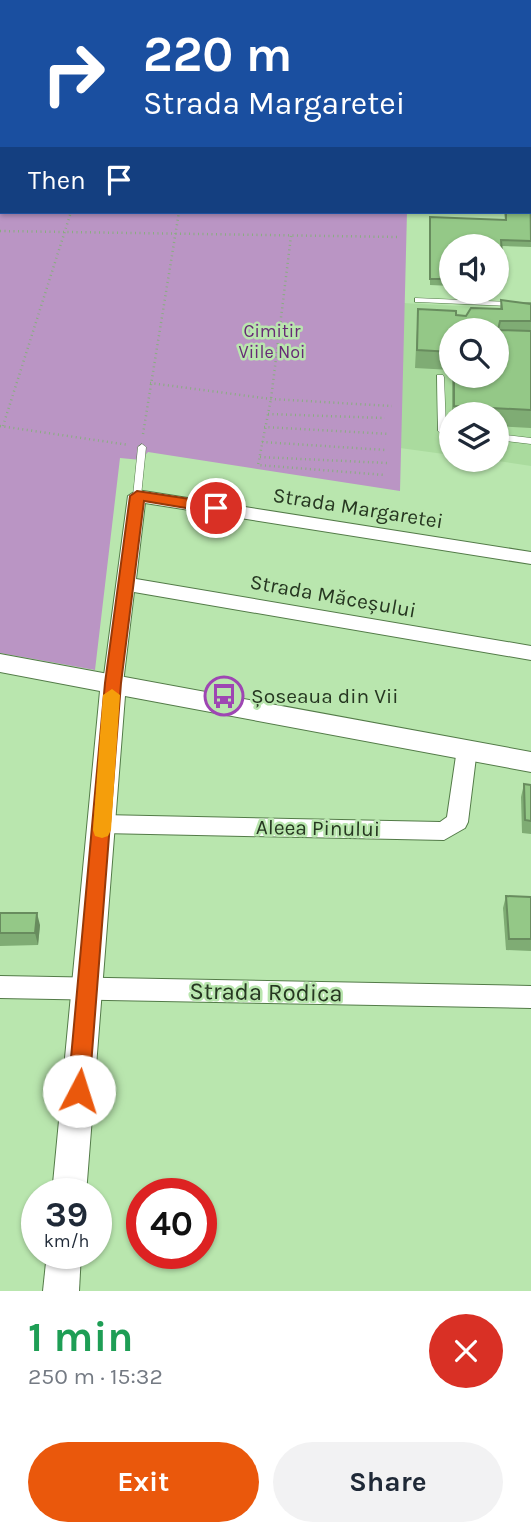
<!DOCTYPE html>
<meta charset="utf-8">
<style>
:root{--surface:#fff;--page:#f2f2f3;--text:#1f2937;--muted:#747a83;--accent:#ea580c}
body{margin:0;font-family:Karla,sans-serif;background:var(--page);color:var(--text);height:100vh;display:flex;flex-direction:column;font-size:26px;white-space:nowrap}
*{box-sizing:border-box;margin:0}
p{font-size:23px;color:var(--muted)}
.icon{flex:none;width:38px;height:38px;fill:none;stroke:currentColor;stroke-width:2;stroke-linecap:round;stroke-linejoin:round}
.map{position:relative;height:1291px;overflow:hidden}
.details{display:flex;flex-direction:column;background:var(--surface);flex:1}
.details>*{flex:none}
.top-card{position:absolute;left:0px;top:0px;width:532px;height:214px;box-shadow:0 2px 5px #0004;background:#1a4fa0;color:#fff;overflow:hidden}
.tools{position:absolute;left:439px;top:234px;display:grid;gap:14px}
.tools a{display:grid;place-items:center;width:70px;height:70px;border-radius:50%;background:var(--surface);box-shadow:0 2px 5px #0004;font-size:35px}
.speed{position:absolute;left:21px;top:1178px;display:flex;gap:14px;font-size:35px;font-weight:700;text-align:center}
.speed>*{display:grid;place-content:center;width:91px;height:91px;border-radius:50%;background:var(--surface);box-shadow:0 2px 5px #0004;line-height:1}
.speed small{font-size:18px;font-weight:400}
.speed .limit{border:10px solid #d22;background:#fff;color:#111}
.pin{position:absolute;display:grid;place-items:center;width:60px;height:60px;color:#fff;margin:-30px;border:4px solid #fff;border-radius:50%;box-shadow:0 2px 7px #0007}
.me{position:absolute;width:77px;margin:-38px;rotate:5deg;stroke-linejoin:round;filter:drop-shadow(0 0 5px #0008)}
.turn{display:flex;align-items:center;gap:24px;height:147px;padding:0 28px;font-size:32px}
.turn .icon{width:91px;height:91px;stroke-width:2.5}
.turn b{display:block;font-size:49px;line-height:60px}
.then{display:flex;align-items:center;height:66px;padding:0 28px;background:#0003;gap:14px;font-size:26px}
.round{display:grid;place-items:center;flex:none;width:74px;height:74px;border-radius:37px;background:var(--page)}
.headline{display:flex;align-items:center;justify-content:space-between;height:119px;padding:0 28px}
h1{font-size:42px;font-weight:700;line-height:52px;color:#1e9e55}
.cta{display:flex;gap:14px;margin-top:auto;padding:14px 28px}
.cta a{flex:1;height:80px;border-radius:42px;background:var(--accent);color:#fff;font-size:28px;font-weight:700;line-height:80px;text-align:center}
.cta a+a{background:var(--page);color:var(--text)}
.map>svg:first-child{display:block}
</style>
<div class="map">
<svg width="531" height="1291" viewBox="0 0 531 1291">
<rect width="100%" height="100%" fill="#b9e6ae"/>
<path fill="#aadb9e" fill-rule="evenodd" d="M403,303L531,310V466L491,460H497V415H452L451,455L400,448ZM452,331H497V376H452Z"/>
<path fill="#ba95c4" d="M0,0H414L2,2V212H407L400,491L148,452L141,460L120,458L95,670L0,653Z"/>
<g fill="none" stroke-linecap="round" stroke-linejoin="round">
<defs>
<g id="service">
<path d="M415,298L531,303V307L418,302H415Z"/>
<path d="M437,375H443L444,377L446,429H452V435L442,434L438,431Z"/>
<path d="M497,434L531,438V444L497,440Z"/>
<path d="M142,444L146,447L141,496L137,499L133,496L138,447Z"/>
</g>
<g id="minor">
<path d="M137,490L531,552V564L145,503L136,579L531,646V660L134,592L123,683L120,688L113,690L106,688L103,683L128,496Z"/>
<path d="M467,741L474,743L477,749L468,822L465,828L444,840L102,833L94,830L91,824L94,818L102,815L440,822L447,817L457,749L460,743Z"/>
<path d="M0,976L531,986V1008L0,998Z"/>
</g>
<g id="tertiary">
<path d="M0,654L531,752V772L125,696L86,1194H52L100,691L0,672Z"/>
<path d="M47,1253H81L79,1291H43Z"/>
</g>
</defs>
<use href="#service" stroke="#537b48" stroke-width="1"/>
<use href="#minor" stroke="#537b48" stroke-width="2"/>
<use href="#tertiary" stroke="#537b48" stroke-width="2"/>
<g stroke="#89ad80" stroke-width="2.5" stroke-dasharray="1 3.5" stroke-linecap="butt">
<path d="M81,0H111"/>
<path d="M0,231L398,237"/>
<path d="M291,236L271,399L258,465L385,475"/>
<path d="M150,383L271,399L392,406"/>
<path d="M268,414L385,418"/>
<path d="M0,426L129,445"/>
<path d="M3,426L71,212"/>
<path d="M264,427L389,434"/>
<path d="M143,434L179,212"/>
<path d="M262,442L386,450"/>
<path d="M260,457L387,463"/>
</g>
<use href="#service" fill="#fff" fill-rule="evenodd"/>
<use href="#minor" fill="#fff" fill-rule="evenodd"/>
<use href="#tertiary" fill="#fff" fill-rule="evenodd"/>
</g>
<g fill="#7fac74">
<path d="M531,171V247L502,246L504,282L503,288H497V247H452V286L430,285V217L505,220L504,212H530Z"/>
<path d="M501,300L531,304V428L497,426V415H452V376H497L452,331V370L415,368L418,309L466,316L500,309Z"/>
<path d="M524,784L531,785V834L522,833L521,797Z"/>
<path d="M506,896L531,897V951L506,950L503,908Z"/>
<path d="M0,913L40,925L38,945L0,946Z"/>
</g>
<path fill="#688c5e" d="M37,913L40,925L38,945L35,933Z"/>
<g fill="#94c887" stroke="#688c5e" stroke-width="2">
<path d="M426,0H531V113L530,2H426Z"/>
<path d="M530,171L531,241L501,240L504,282L497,281V247H452V279H430V217L506,220V212H530Z"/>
<path d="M501,300L531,304V321H500L498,330L531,331V410L454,406V376H497V331H452V352L417,350L418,309L456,311V315L466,316L471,308L502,309Z"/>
<path d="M524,784L531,785V821L525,820Z"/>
<path d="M506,896L531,897V939H509Z"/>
<path d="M0,913H37L35,933H0Z"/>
</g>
<path fill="#ea580c" stroke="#983908" stroke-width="2" d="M137,491L216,503L223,508L216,513L144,501L121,683L89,1091L86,1098L79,1101L71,1098L68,1091L105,683L130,496Z"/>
<path fill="#f59e0b" d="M112,689L120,695L111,830L108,836L102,838L95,836L93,830L103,695Z"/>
<defs>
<symbol id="bus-ring" viewBox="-11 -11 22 22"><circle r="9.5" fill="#b9e6ae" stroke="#9e46b3" stroke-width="1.5"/><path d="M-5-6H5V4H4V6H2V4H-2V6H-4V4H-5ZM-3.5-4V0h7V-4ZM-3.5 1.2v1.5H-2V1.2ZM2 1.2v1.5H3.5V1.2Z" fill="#9e46b3"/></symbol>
</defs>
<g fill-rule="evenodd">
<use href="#bus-ring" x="202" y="674" width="44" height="44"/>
</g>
<g text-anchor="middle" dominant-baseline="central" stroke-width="5" stroke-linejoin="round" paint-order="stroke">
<g font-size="18" fill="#672a75" stroke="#b9e6ae">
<text x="272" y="331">Cimitir<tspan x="272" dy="21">Viile Noi</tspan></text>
</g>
<g font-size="21" fill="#263721" stroke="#b9e6ae">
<text transform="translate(358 508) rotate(9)">Strada Margaretei</text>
<text transform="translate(333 596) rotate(10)">Strada Măceșului</text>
<text transform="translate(318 828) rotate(1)">Aleea Pinului</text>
</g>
<g font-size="21" fill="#263721" stroke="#b9e6ae" text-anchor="start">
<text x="251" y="696">Șoseaua din Vii</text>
</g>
<g font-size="24" fill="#263721" stroke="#b9e6ae">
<text transform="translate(266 992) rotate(1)">Strada Rodica</text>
</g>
</g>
</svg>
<div class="tools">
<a><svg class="icon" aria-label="sound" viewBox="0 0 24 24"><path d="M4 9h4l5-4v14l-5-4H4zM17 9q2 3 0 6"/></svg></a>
<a><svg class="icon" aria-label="search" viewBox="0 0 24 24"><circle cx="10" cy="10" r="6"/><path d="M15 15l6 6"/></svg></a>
<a><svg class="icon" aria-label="layers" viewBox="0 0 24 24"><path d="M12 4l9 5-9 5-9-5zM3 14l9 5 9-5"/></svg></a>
</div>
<div class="speed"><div>39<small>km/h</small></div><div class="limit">40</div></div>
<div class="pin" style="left:216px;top:508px;background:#d93025"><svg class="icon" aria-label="arrive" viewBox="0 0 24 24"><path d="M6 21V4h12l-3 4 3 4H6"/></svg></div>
<svg class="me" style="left:79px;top:1091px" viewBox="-20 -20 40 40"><circle r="19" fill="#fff"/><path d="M0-13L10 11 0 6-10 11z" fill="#ea580c"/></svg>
<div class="top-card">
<div class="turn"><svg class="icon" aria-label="right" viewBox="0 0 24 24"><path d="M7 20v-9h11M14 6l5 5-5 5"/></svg><div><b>220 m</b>Strada Margaretei</div></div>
<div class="then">Then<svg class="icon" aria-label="arrive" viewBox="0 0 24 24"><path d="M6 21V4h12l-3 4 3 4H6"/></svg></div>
</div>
</div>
<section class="details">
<div class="headline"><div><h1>1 min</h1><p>250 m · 15:32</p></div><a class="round" style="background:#d93025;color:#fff"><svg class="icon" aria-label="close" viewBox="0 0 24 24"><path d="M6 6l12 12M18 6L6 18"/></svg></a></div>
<div class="cta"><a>Exit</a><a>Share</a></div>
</section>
